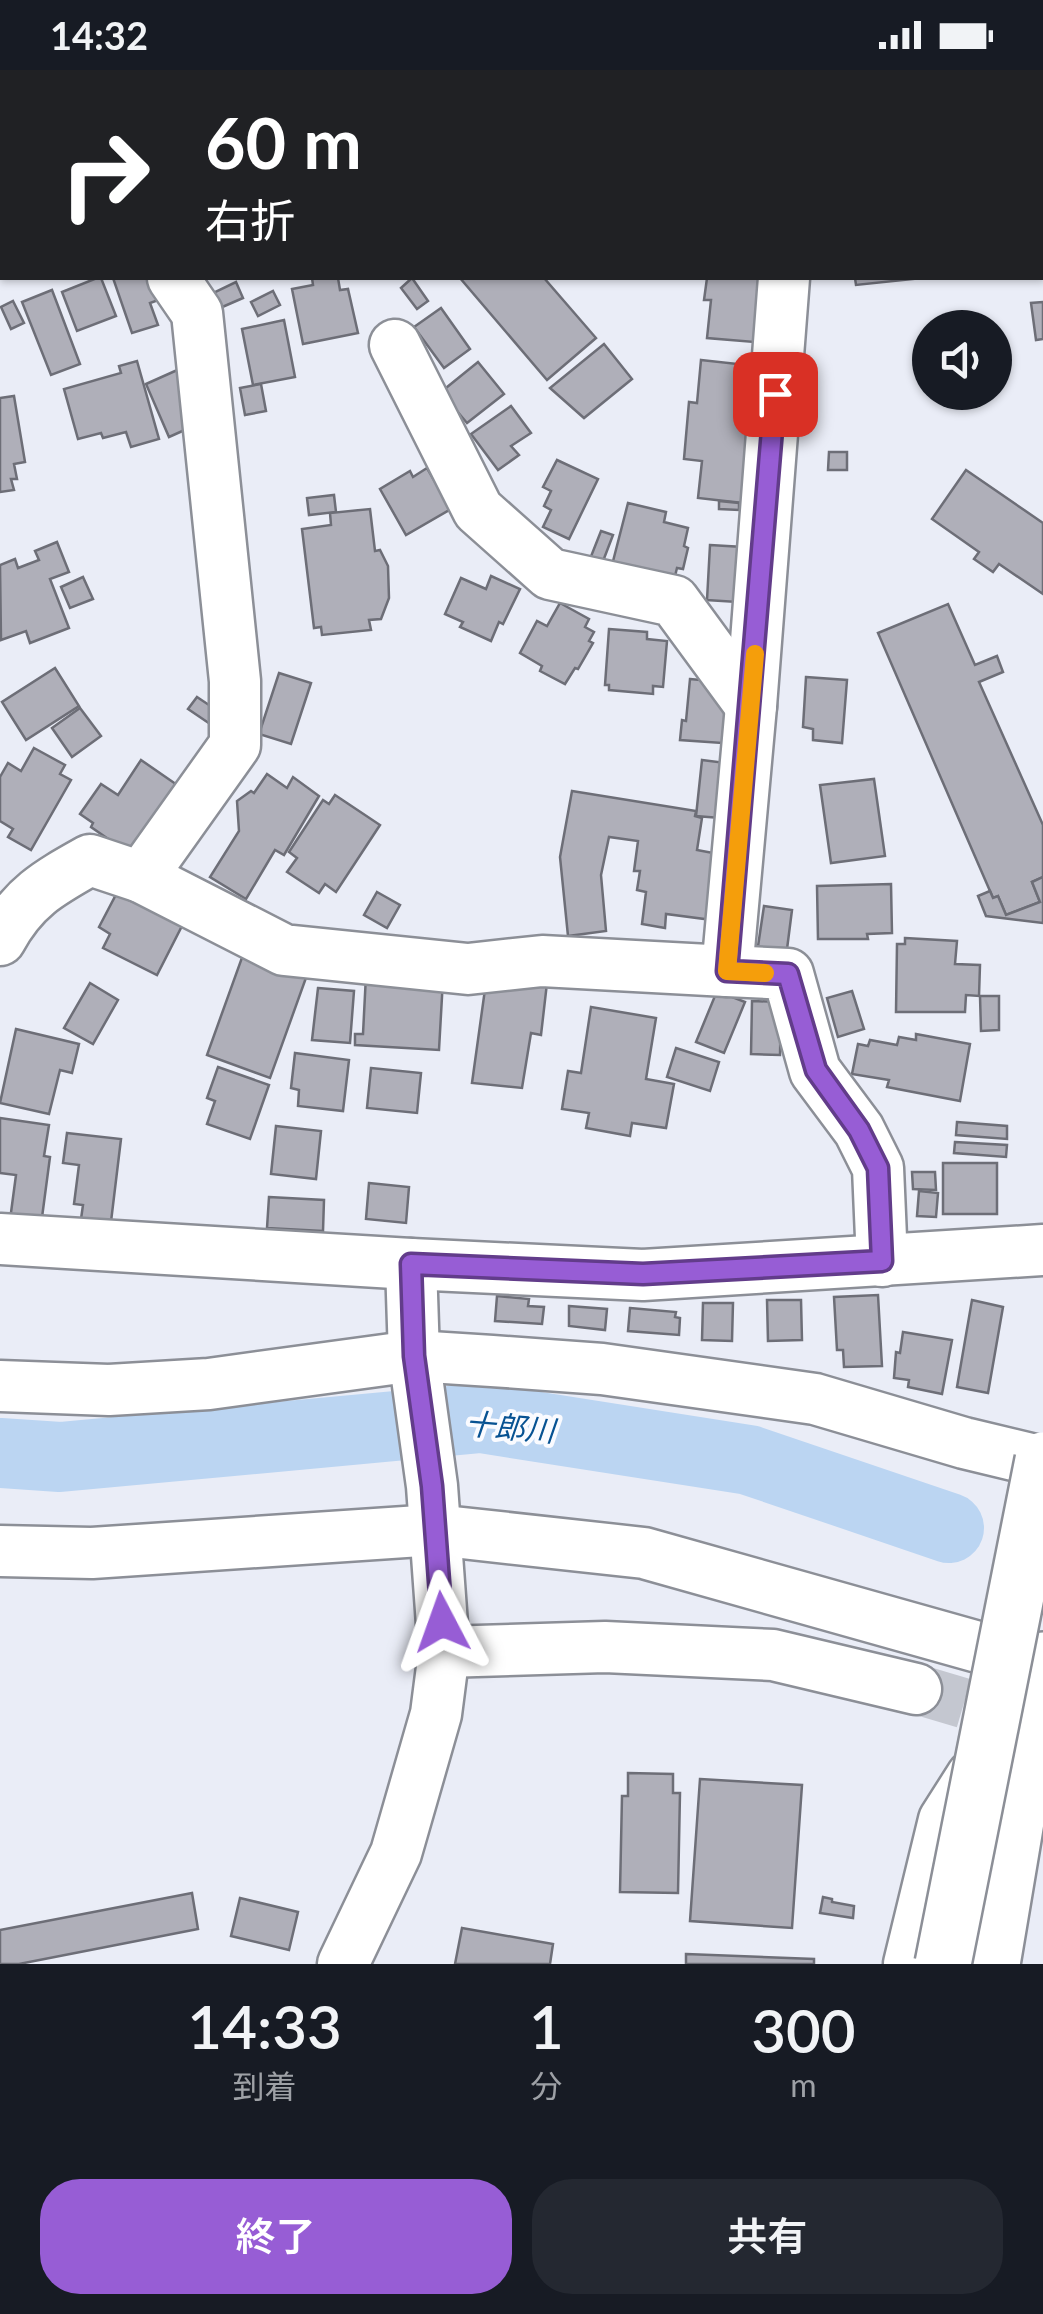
<!DOCTYPE html>
<html lang="ja">
<meta charset="utf-8">
<style>
:root{--surface:#171b24;--page:#242831;--text:#f1f3f6;--muted:#9ea1a6;--accent:#975dd5}
body{margin:0;font-family:Lato,"Noto Sans JP",sans-serif;background:var(--page);color:var(--text);height:100vh;display:flex;flex-direction:column;font-size:38px;white-space:nowrap}
*{box-sizing:border-box;margin:0}
p{font-size:32px;color:var(--muted)}
.icon{flex:none;width:55px;height:55px;fill:none;stroke:currentColor;stroke-width:2;stroke-linecap:round;stroke-linejoin:round}
.map{position:relative;height:1894px;overflow:hidden}
.details{display:flex;flex-direction:column;background:var(--surface);flex:1}
.details>*{flex:none}
.hud{position:absolute;left:0px;top:0px;width:1045px;height:210px;box-shadow:0 2px 8px #0004;background:#202124;color:#fff;overflow:hidden}
.tools{position:absolute;left:912px;top:240px;display:grid;gap:20px}
.tools a{display:grid;place-items:center;width:100px;height:100px;border-radius:50%;background:var(--surface);box-shadow:0 2px 8px #0004;font-size:50px}
.pin{position:absolute;display:grid;place-items:center;width:85px;height:85px;color:#fff;margin:-42px;border-radius:20px;box-shadow:0 5px 15px #0006}
.me{position:absolute;width:110px;margin:-55px;rotate:356deg;stroke-linejoin:round;filter:drop-shadow(0 0 8px #0008)}
.turn{display:flex;align-items:center;gap:35px;height:210px;padding:0 40px;font-size:45px}
.turn .icon{width:130px;height:130px;stroke-width:2.5}
.turn b{display:block;font-size:70px;line-height:85px}
.eta{display:flex;justify-content:space-evenly;align-items:center;height:170px;text-align:center}
.eta b{font-size:60px;font-weight:600;line-height:70px}
.cta{display:flex;gap:20px;margin-top:auto;padding:20px 40px}
.cta a{flex:1;height:115px;border-radius:40px;background:var(--accent);color:#fff;font-size:40px;font-weight:600;line-height:115px;text-align:center}
.cta a+a{background:var(--page);color:var(--text)}
.status{display:flex;justify-content:space-between;align-items:center;height:70px;padding:0 50px;background:var(--surface);direction:ltr}
.status svg{height:28px;fill:currentColor}
.map>svg:first-child{display:block}
</style>
<div class="status"><b>14:32</b><svg viewBox="0 0 49 12"><path d="M0 12V9h3v3zM5 12V6h3v6zM10 12V3h3v9zM15 12V0h3v12zM26 1h20v11H26zM47 4h2v5h-2z"/></svg></div>
<div class="map">
<svg width="1043" height="1894" viewBox="0 0 1043 1894">
<rect width="100%" height="100%" fill="#eaedf7"/>
<g fill="none" stroke-linecap="round" stroke-linejoin="round">
<path stroke="#bbd5f2" stroke-width="70" d="M0,1383L60,1387L481,1348L749,1390L949,1458"/>
</g>
<g fill="#afafb9" stroke="#6d6e77" stroke-width="2.5">
<path d="M393,0H474L476,2H390Z"/>
<path d="M97,208H101L116,246L77,261L62,222Z"/>
<path d="M113,208H157L164,228L150,233L158,255L132,263Z"/>
<path d="M312,208H338L340,220L348,219L358,263L303,274L292,219L313,215Z"/>
<path d="M412,208L428,231L417,239L401,218Z"/>
<path d="M460,208H544L596,268L547,310Z"/>
<path d="M707,208H770L759,225L754,272L707,268L711,230H704Z"/>
<path d="M855,208H922L856,215Z"/>
<path d="M236,212L243,228L220,238L213,223Z"/>
<path d="M52,220L80,294L51,305L22,232Z"/>
<path d="M273,221L280,235L258,246L251,232Z"/>
<path d="M13,231L24,253L11,259L1,237Z"/>
<path d="M1043,232V269L1036,270L1031,233Z"/>
<path d="M441,238L470,279L444,298L414,257Z"/>
<path d="M284,250L295,307L253,315L242,259Z"/>
<path d="M604,274L632,309L584,348L550,318Z"/>
<path d="M701,290L747,295L746,302L759,303L743,433L698,428L702,391L684,389L689,332L697,333Z"/>
<path d="M137,291L159,369L131,377L126,362L103,368L101,363L78,369L64,319L121,303L119,296Z"/>
<path d="M478,292L504,324L467,353L441,322Z"/>
<path d="M184,297L207,350L169,367L146,314Z"/>
<path d="M261,314L266,341L245,345L240,318Z"/>
<path d="M14,326L25,392L14,394L17,409H11L14,420L0,422V328Z"/>
<path d="M511,336L531,363L511,376L519,385L498,400L471,364Z"/>
<path d="M829,382H847V400H828Z"/>
<path d="M557,390L598,409L569,469L543,457L551,440L544,436L551,421L543,417Z"/>
<path d="M427,398L451,439L406,465L380,419L410,401L413,407Z"/>
<path d="M966,400L1043,453V524L999,494L993,502L974,489L979,482L932,449Z"/>
<path d="M334,425L336,442L309,445L307,428Z"/>
<path d="M719,431L739,433V440L719,439Z"/>
<path d="M628,433L666,442L664,452L688,458L684,476L688,478L683,499L677,498L673,514L611,499Z"/>
<path d="M370,439L375,481L380,480L388,496L389,528L381,549L369,550L371,560L322,565L321,557L314,558L302,459L331,455L330,443Z"/>
<path d="M601,461L613,465L600,499L588,494Z"/>
<path d="M57,472L69,502L50,509L69,558L30,573L26,561L1,570L0,495L15,489L18,498L39,490L35,481Z"/>
<path d="M710,475L743,477L737,532L707,530Z"/>
<path d="M491,506L520,519L503,554L499,552L491,571L460,557L463,552L445,544L461,508L486,519Z"/>
<path d="M83,507L93,529L70,538L61,517Z"/>
<path d="M560,533L589,549L585,557L594,562L589,571L593,573L578,599L575,598L565,614L540,601L542,596L520,583L537,551L547,556Z"/>
<path d="M948,534L975,595L997,586L1003,602L979,612L1043,755V807L1032,812L1040,832L1006,845L998,826L993,828L990,821L878,563Z"/>
<path d="M609,559L647,562V569L667,571L663,617L653,616V624L609,620V615H605Z"/>
<path d="M55,598L79,636L26,670L2,632Z"/>
<path d="M279,603L311,613L291,674L259,664Z"/>
<path d="M806,607L847,610L842,673L813,670V659L803,657Z"/>
<path d="M690,609L721,612L736,674L680,670L682,650L686,651Z"/>
<path d="M197,627L227,647L219,660L188,639Z"/>
<path d="M80,638L101,666L72,687L52,658Z"/>
<path d="M34,678L65,695L60,704L71,710L31,780L8,767L13,759L0,751V707L8,693L21,701Z"/>
<path d="M141,690L183,719L141,780L127,782L91,757L93,753L80,744L101,714L118,725Z"/>
<path d="M702,690L726,693L720,748L696,746Z"/>
<path d="M267,704L287,718L293,707L319,726L284,785L275,780L246,829L210,807L239,761L237,731L251,721L254,723Z"/>
<path d="M874,709L885,786L831,793L820,715Z"/>
<path d="M572,721L696,741L695,746L702,748L697,780L729,786L720,851L666,844L665,858L642,854L646,822L637,820L640,801H634L638,771L609,767L601,805L606,861L568,866L560,787Z"/>
<path d="M335,725L380,755L336,822L325,814L319,823L287,802L297,788L289,782L323,730L329,734Z"/>
<path d="M1043,807V853L986,846L978,826L990,821L993,828L998,826L1006,845L1040,832L1032,812Z"/>
<path d="M891,814L892,863L867,864L868,869H818L817,816Z"/>
<path d="M120,817L186,848L157,905L103,878L110,864L99,857Z"/>
<path d="M377,822L400,835L387,858L364,845Z"/>
<path d="M764,836L792,840L786,887L757,883Z"/>
<path d="M905,868L957,871L955,894L980,895L979,926L966,925L965,942H896L897,874H905Z"/>
<path d="M244,882L307,905L270,1008L207,985Z"/>
<path d="M366,905L443,909L439,980L355,975V964H363Z"/>
<path d="M486,912L547,913L541,965L531,963L522,1018L472,1013Z"/>
<path d="M90,913L118,930L93,974L64,958Z"/>
<path d="M318,918L354,921L350,973L312,970Z"/>
<path d="M717,921L745,932L724,983L696,972Z"/>
<path d="M852,921L864,959L838,967L827,928Z"/>
<path d="M980,926H999V960L981,961Z"/>
<path d="M752,931L781,932L780,985L751,984Z"/>
<path d="M591,937L656,948L646,1009L674,1014L666,1058L632,1053L630,1066L586,1058L589,1043L562,1039L568,1001L581,1003Z"/>
<path d="M16,959L79,974L72,1003L60,1000L49,1044L0,1033Z"/>
<path d="M916,964L970,974L960,1031L887,1017L889,1010L852,1004L858,974L868,976L870,970L897,975L899,967L916,970Z"/>
<path d="M676,978L719,992L710,1021L667,1007Z"/>
<path d="M295,983L349,990L343,1041L298,1036L299,1020L291,1018Z"/>
<path d="M218,997L269,1015L250,1069L207,1054L215,1031L207,1028Z"/>
<path d="M371,998L421,1003L417,1043L367,1038Z"/>
<path d="M0,1048L49,1055L44,1086L50,1087L41,1155L10,1150L16,1105L0,1103Z"/>
<path d="M957,1052L1007,1056V1069L956,1065Z"/>
<path d="M276,1056L321,1061L316,1109L271,1104Z"/>
<path d="M67,1063L121,1069L110,1160L80,1156L83,1135L74,1134L79,1095L63,1093Z"/>
<path d="M955,1072L1007,1075L1006,1087L954,1083Z"/>
<rect x="943" y="1093" width="54" height="51"/>
<path d="M912,1102H935L936,1120L913,1119Z"/>
<path d="M369,1113L409,1117L406,1153L366,1149Z"/>
<path d="M919,1121L938,1123L936,1147L917,1146Z"/>
<path d="M269,1127L324,1130L323,1161L267,1158Z"/>
<path d="M878,1225L882,1296L844,1297L843,1280H837L834,1227Z"/>
<path d="M497,1226L529,1229L528,1236L544,1237L542,1254L495,1251Z"/>
<path d="M767,1230H801L802,1270L768,1271Z"/>
<path d="M972,1230L1003,1237L988,1323L957,1317Z"/>
<path d="M703,1233H733L732,1271L702,1270Z"/>
<path d="M569,1236L607,1239L605,1260L569,1256Z"/>
<path d="M630,1238L676,1242L675,1247L680,1248L679,1265L628,1261Z"/>
<path d="M903,1262L952,1270L942,1324L908,1317L909,1310L894,1308L896,1282L900,1283Z"/>
<path d="M628,1703L673,1704V1723H680L678,1823L620,1822L622,1726H628Z"/>
<path d="M700,1709L802,1715L792,1858L690,1851Z"/>
<path d="M192,1823L198,1859L19,1894H0V1860Z"/>
<path d="M823,1827L832,1829V1832L854,1836L853,1848L820,1843Z"/>
<path d="M240,1828L298,1842L289,1880L231,1866Z"/>
<path d="M462,1858L553,1874L550,1894H455Z"/>
<path d="M686,1884L814,1889V1894H686Z"/>
</g>
<g fill="none" stroke-linecap="round" stroke-linejoin="round">
<path stroke="#c4c7d0" stroke-width="50" stroke-dasharray="50 25" stroke-linecap="butt" d="M916,1619L1031,1653"/>
<defs>
<g id="minor">
<path d="M870,2L873,0"/>
<path d="M0,26L2,30"/>
<path d="M395,275L478,440L550,504L674,531L751,636"/>
<path d="M141,807L284,880L468,899L542,891L727,901L751,636L784,208"/>
<path d="M0,870C23,827 49,813 90,790L141,807L235,675V611L197,243L173,208"/>
<path d="M727,901L788,904L815,1001L859,1060L878,1098L882,1191"/>
<path d="M0,1169L411,1194L643,1205L1043,1180"/>
<path d="M0,1316L109,1320L209,1314L414,1286L492,1291L602,1299L815,1329L964,1373L1043,1392"/>
<path d="M0,1481L92,1483L435,1460L644,1483L1042,1595"/>
<path d="M444,1582L605,1577L773,1585L916,1619"/>
<path d="M343,1894L396,1783L436,1644L444,1582L432,1416L414,1286L411,1194"/>
<path d="M909,1894L944,1750L972,1706"/>
</g>
<path id="highway" d="M992,1894L1043,1590"/>
</defs>
<use href="#minor" stroke="#8c8f97" stroke-width="55"/>
<use href="#highway" stroke="#8c8f97" stroke-width="60"/>
<use href="#minor" stroke="#fff" stroke-width="50"/>
<use href="#highway" stroke="#fff" stroke-width="55"/>
<defs>
<path id="highway-bridge" d="M943,1894L1043,1390"/>
</defs>
<use href="#highway-bridge" stroke="#8c8f97" stroke-width="60" stroke-linecap="butt"/>
<use href="#highway-bridge" stroke="#fff" stroke-width="55"/>
</g>
<g fill="none" stroke-linecap="round" stroke-linejoin="round">
<defs>
<path id="route" d="M442,1552L432,1416L414,1286L411,1194L643,1204L882,1191L878,1098L859,1060L816,1000L788,904L727,901L775,324"/>
</defs>
<use href="#route" stroke="#623c8a" stroke-width="25"/>
<use href="#route" stroke="#975dd5" stroke-width="18"/>
<path stroke="#f59e0b" stroke-width="18" d="M755,584L727,901L765,903"/>
</g>
<g text-anchor="middle" dominant-baseline="central" stroke-width="8" stroke-linejoin="round" paint-order="stroke">
<g font-size="30" font-style="italic" fill="#075292" stroke="#fafbff">
<text transform="translate(510 1356) rotate(5)">十郎川</text>
</g>
</g>
</svg>
<div class="tools">
<a><svg class="icon" aria-label="sound" viewBox="0 0 24 24"><path d="M4 9h4l5-4v14l-5-4H4zM17 9q2 3 0 6"/></svg></a>
</div>
<div class="pin" style="left:775px;top:324px;background:#d93025"><svg class="icon" aria-label="arrive" viewBox="0 0 24 24"><path d="M6 21V4h12l-3 4 3 4H6"/></svg></div>
<svg class="me" style="left:442px;top:1552px" viewBox="-20 -20 40 40"><path d="M0-17L14 15 0 8-14 15z" fill="#975dd5" stroke="#fff" stroke-width="4"/></svg>
<div class="hud">
<div class="turn"><svg class="icon" aria-label="right" viewBox="0 0 24 24"><path d="M7 20v-9h11M14 6l5 5-5 5"/></svg><div><b>60 m</b>右折</div></div>
</div>
</div>
<section class="details">
<div class="eta">
<div><b>14:33</b><p>到着</p></div>
<div><b>1</b><p>分</p></div>
<div><b>300</b><p>m</p></div>
</div>
<div class="cta"><a>終了</a><a>共有</a></div>
</section>
